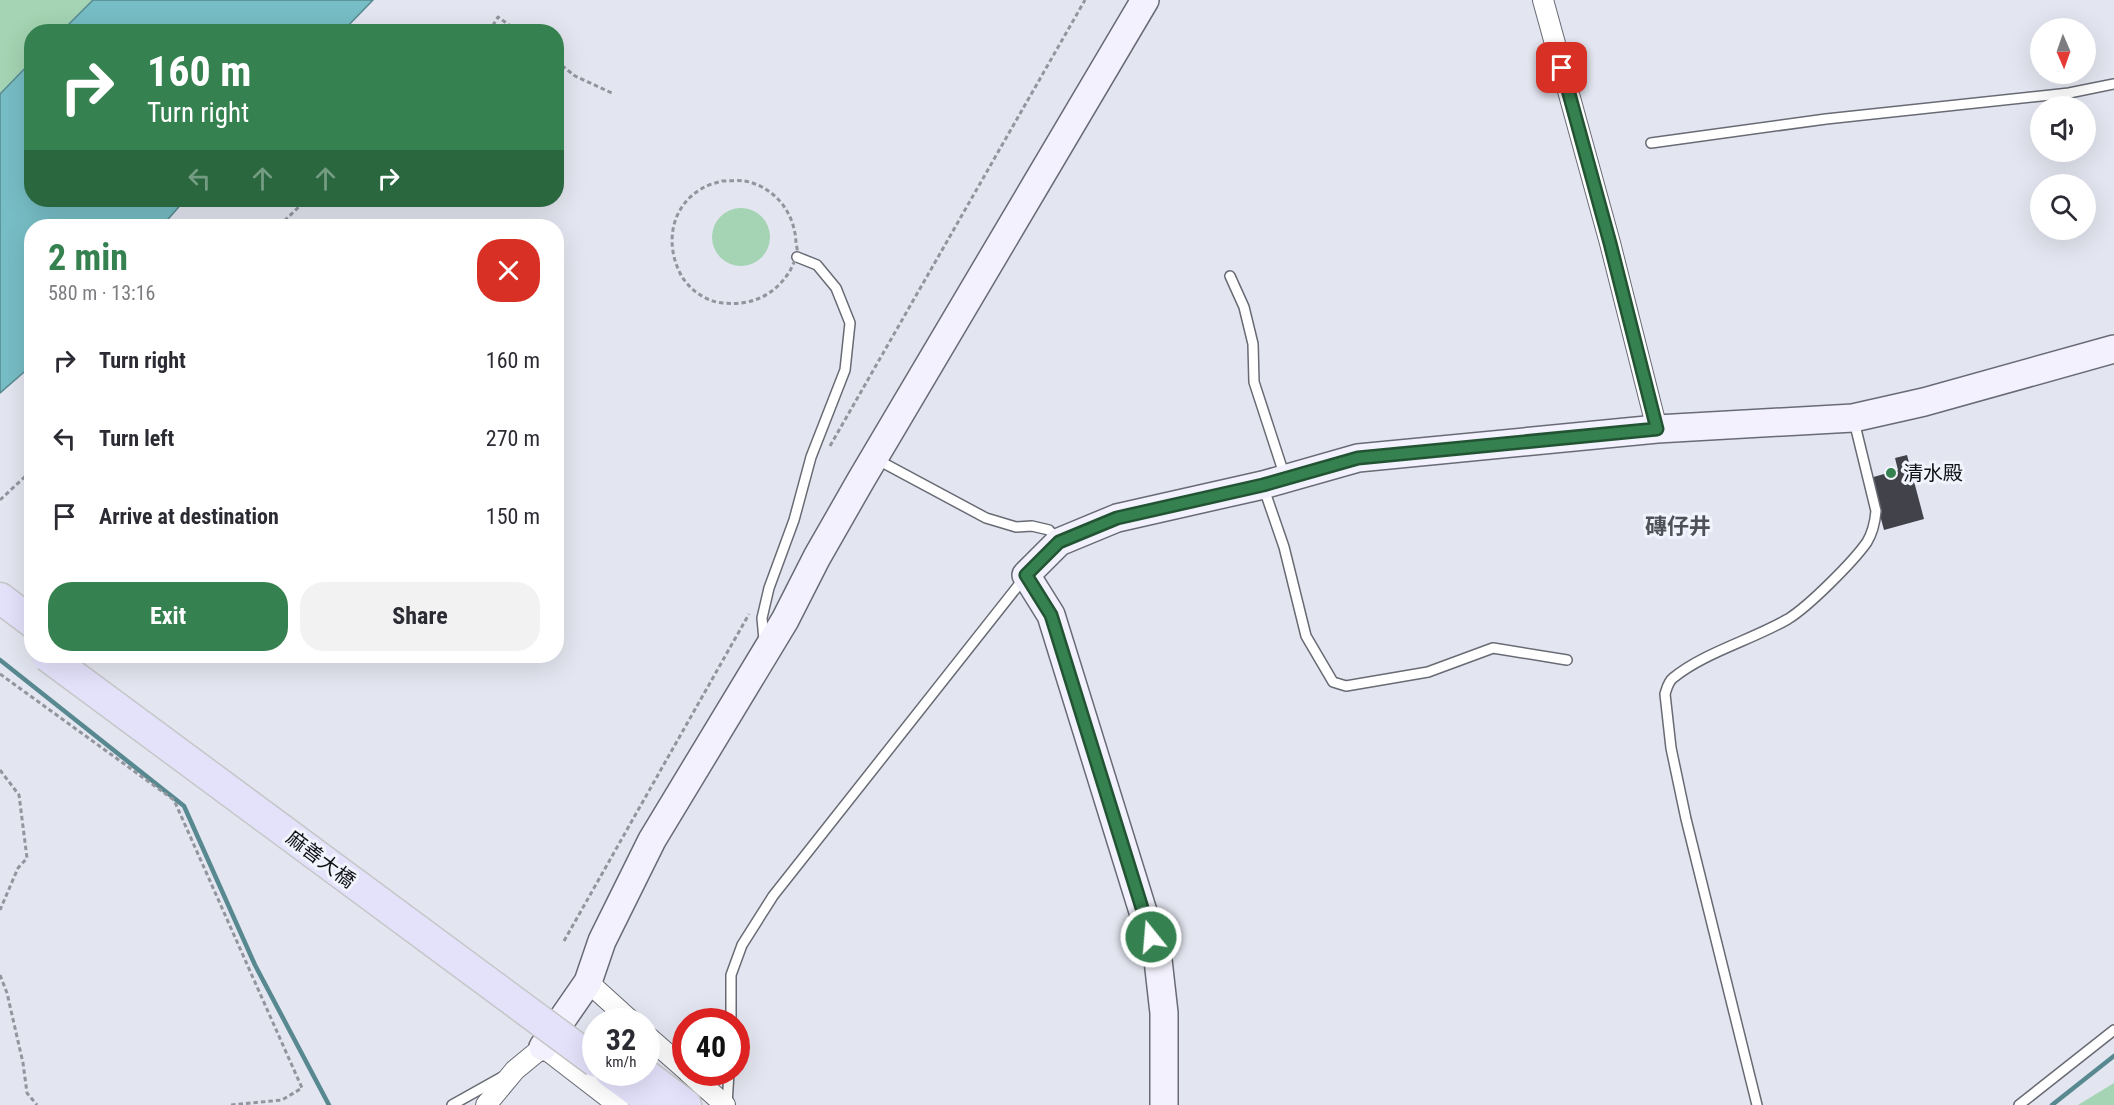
<!DOCTYPE html>
<meta charset="utf-8">
<style>
:root{--surface:#fff;--page:#f2f2f3;--text:#2b2b33;--muted:#7c7c81;--accent:#35814f}
body{margin:0;font-family:"Roboto Condensed","Noto Sans TC",sans-serif;background:var(--page);color:var(--text);height:100vh;display:flex;flex-direction:column;font-size:22px;white-space:nowrap}
*{box-sizing:border-box;margin:0}
p{font-size:20px;color:var(--muted)}
.icon{flex:none;width:33px;height:33px;fill:none;stroke:currentColor;stroke-width:2;stroke-linecap:round;stroke-linejoin:round}
.map{position:relative;flex:1;overflow:hidden}
.panel{position:absolute;left:24px;top:219px;width:540px;height:444px;display:flex;flex-direction:column;background:var(--surface);border-radius:24px;box-shadow:0 6px 24px #0002}
.panel>*{flex:none}
.guide{position:absolute;left:24px;top:24px;width:540px;height:183px;border-radius:24px;box-shadow:0 6px 24px #0002;background:#35814f;color:#fff;overflow:hidden}
.needle{width:39px;rotate:178deg}
.fabs{position:absolute;left:2030px;top:18px;display:grid;gap:12px}
.fabs a{display:grid;place-items:center;width:66px;height:66px;border-radius:50%;background:var(--surface);box-shadow:0 6px 24px #0002;font-size:30px}
.speed{position:absolute;left:582px;top:1008px;display:flex;gap:12px;font-size:30px;font-weight:700;text-align:center}
.speed>*{display:grid;place-content:center;width:78px;height:78px;border-radius:50%;background:var(--surface);box-shadow:0 6px 24px #0002;line-height:1}
.speed small{font-size:15px;font-weight:400}
.speed .limit{border:9px solid #d22;background:#fff;color:#111}
.pin{position:absolute;display:grid;place-items:center;width:51px;height:51px;color:#fff;margin:-26px;border-radius:12px;box-shadow:0 3px 9px #0006}
.me{position:absolute;width:66px;margin:-33px;rotate:343deg;stroke-linejoin:round;filter:drop-shadow(0 0 4px #0008)}
.turn{display:flex;align-items:center;gap:21px;height:126px;padding:0 24px;font-size:27px}
.turn .icon{width:78px;height:78px;stroke-width:2.5}
.turn b{display:block;font-size:42px;line-height:51px}
.lanes{display:flex;align-items:center;height:57px;padding:0 24px;background:#0003;justify-content:center;gap:30px;direction:ltr}
.lanes .off{opacity:.35}
.round{display:grid;place-items:center;flex:none;width:63px;height:63px;border-radius:24px;background:var(--page)}
.overview{display:flex;align-items:center;justify-content:space-between;height:102px;padding:0 24px}
h1{font-size:36px;font-weight:700;line-height:45px;color:var(--accent)}
.action{display:flex;gap:12px;margin-top:auto;padding:12px 24px}
.action a{flex:1;height:69px;border-radius:24px;background:var(--accent);color:#fff;font-size:24px;font-weight:700;line-height:69px;text-align:center}
.action a+a{background:var(--page);color:var(--text)}
ul{padding:0;list-style:none}
li{display:flex;align-items:center;gap:18px;height:78px;padding:0 24px}
li div{flex:1}
li b{display:block;font-size:22px}
li em{font-style:normal}
.map>svg:first-child{display:block}
</style>
<div class="map">
<svg width="2114" height="1105" viewBox="0 0 2114 1105">
<rect width="100%" height="100%" fill="#e3e5f0"/>
<g fill="#a4d4b3">
<path d="M0,0H93L62,31L32,32L31,62L0,94Z"/>
<circle cx="741" cy="237" r="29"/>
<path d="M2114,1083V1105H2078Z"/>
</g>
<g fill="#77bdc5" stroke="#588990" stroke-width="1.5">
<path d="M93,0H373L343,31H62Z"/>
<path d="M31,62L32,200H185L162,226H32L31,366L0,393V94Z"/>
</g>
<g fill="none" stroke-linecap="round" stroke-linejoin="round">
<g stroke="#588990" stroke-width="4.5">
<path d="M0,660L184,806L255,965L329,1105"/>
<path d="M2052,1105L2114,1056"/>
</g>
</g>
<path fill="#41424a" d="M1907,455L1924,519L1884,530L1870,478L1898,470L1895,458Z"/>
<g fill="none" stroke-linecap="round" stroke-linejoin="round">
<defs>
<g id="lane">
<path d="M1651,143L1826,119L2069,93L2114,84"/>
<path d="M1230,276L1244,307L1253,344L1254,382L1285,477"/>
<path d="M876,459L986,518L1016,527L1032,526L1049,530L1057,540"/>
<path d="M1263,486L1284,547L1306,636L1333,682L1346,686L1428,672L1493,648L1567,660"/>
<path d="M764,640L762,618L769,588L794,520L811,457L845,370L850,323L836,288L817,265L797,257"/>
<path d="M731,1022V975L742,945L773,896L1025,577"/>
<path d="M452,1105L502,1077"/>
<path d="M727,1105L729,1072"/>
<path d="M1757,1105L1686,819L1671,748L1665,694C1667,688 1668,682 1673,678C1705,652 1752,640 1788,619C1809,606 1853,562 1867,542C1873,532 1875,522 1876,511L1854,421"/>
<path d="M2019,1105L2114,1030"/>
</g>
<g id="street">
<path d="M1543,0L1610,243L1657,429"/>
<path d="M588,982L632,1022"/>
<path d="M646,1035L686,1070"/>
<path d="M688,1072L725,1105"/>
<path d="M486,1105L515,1070L543,1047L618,1105"/>
</g>
<g id="secondary">
<path d="M543,1047L588,982L602,941L652,840L785,620L817,557L861,480L1145,0"/>
<path d="M1164,1105V1013L1158,960L1051,615L1026,575L1059,542L1117,518L1263,485L1358,458L1657,429L1853,418L1924,402L2114,349"/>
</g>
<g id="primary">
<path d="M0,598L32,622"/>
<path d="M610,1072L655,1105"/>
<path d="M642,1072L686,1105"/>
</g>
</defs>
<use href="#lane" stroke="#696b74" stroke-width="12"/>
<use href="#street" stroke="#696b74" stroke-width="22"/>
<use href="#secondary" stroke="#696b74" stroke-width="30"/>
<use href="#primary" stroke="#c6c6c7" stroke-width="33"/>
<g stroke="#93959d" stroke-width="3" stroke-dasharray="4.5 3" stroke-linecap="butt">
<path d="M489,32L498,17L519,32"/>
<path d="M556,61L575,76L614,94"/>
<path d="M722,181C729,181 738,180 745,181C775,187 795,213 796,243C797,247 798,253 797,256C796,260 792,265 791,269C776,295 752,306 723,303C706,302 687,288 680,273C665,243 671,207 701,189C707,185 715,183 722,181Z"/>
<path d="M279,226L306,200"/>
<path d="M830,446L1085,0"/>
<path d="M0,500L32,470"/>
<path d="M0,674L174,800L302,1088L282,1100L231,1105"/>
<path d="M0,770L19,795L27,858L18,868L0,910"/>
<path d="M564,941L749,614"/>
<path d="M0,975L7,993L23,1063L27,1093L37,1105"/>
</g>
<use href="#lane" stroke="#fff" stroke-width="9"/>
<use href="#street" stroke="#fff" stroke-width="20"/>
<use href="#secondary" stroke="#f2f1fd" stroke-width="27"/>
<use href="#primary" stroke="#e4e2fb" stroke-width="30"/>
<defs>
<path id="primary-bridge" d="M47,656L596,1062"/>
</defs>
<use href="#primary-bridge" stroke="#c6c6c7" stroke-width="33" stroke-linecap="butt"/>
<use href="#primary-bridge" stroke="#e4e2fb" stroke-width="30"/>
</g>
<g fill="none" stroke-linecap="round" stroke-linejoin="round">
<defs>
<path id="route" d="M1151,937L1051,615L1026,575L1059,542L1117,518L1263,485L1358,458L1657,429L1610,243L1562,68"/>
</defs>
<use href="#route" stroke="#225433" stroke-width="15"/>
<use href="#route" stroke="#35814f" stroke-width="10"/>
</g>
<circle fill="#35814f" stroke="#f1f3fd" stroke-width="2" cx="1891" cy="473" r="6"/>
<g text-anchor="middle" dominant-baseline="central" stroke-width="6" stroke-linejoin="round" paint-order="stroke">
<g font-size="20" fill="#101114" stroke="#f1f3fd" text-anchor="start">
<text x="1903" y="473">清水殿</text>
</g>
<g font-size="20" fill="#101114" stroke="#f1f3fd">
<text transform="translate(321 859) rotate(37)">麻善大橋</text>
</g>
<g font-size="22" font-weight="bold" fill="#4f5159" stroke="#f1f3fd">
<text x="1678" y="526">磚仔井</text>
</g>
</g>
</svg>
<div class="fabs">
<a><svg class="needle" viewBox="-14 -14 28 28"><path d="M0-13l5 13h-10z" fill="#e53935"/><path d="M0 13l5-13h-10z" fill="#7c7c81"/></svg></a>
<a><svg class="icon" aria-label="sound" viewBox="0 0 24 24"><path d="M4 9h4l5-4v14l-5-4H4zM17 9q2 3 0 6"/></svg></a>
<a><svg class="icon" aria-label="search" viewBox="0 0 24 24"><circle cx="10" cy="10" r="6"/><path d="M15 15l6 6"/></svg></a>
</div>
<div class="speed"><div>32<small>km/h</small></div><div class="limit">40</div></div>
<div class="pin" style="left:1562px;top:68px;background:#d93025"><svg class="icon" aria-label="arrive" viewBox="0 0 24 24"><path d="M6 21V4h12l-3 4 3 4H6"/></svg></div>
<svg class="me" style="left:1151px;top:937px" viewBox="-20 -20 40 40"><circle r="17" fill="#35814f" stroke="#fff" stroke-width="3"/><path d="M0-11L8 9 0 5-8 9z" fill="#fff"/></svg>
<div class="guide">
<div class="turn"><svg class="icon" aria-label="right" viewBox="0 0 24 24"><path d="M7 20v-9h11M14 6l5 5-5 5"/></svg><div><b>160 m</b>Turn right</div></div>
<div class="lanes"><svg class="icon off" aria-label="left" viewBox="0 0 24 24"><path d="M17 20v-9H6M10 6l-5 5 5 5"/></svg><svg class="icon off" aria-label="ahead" viewBox="0 0 24 24"><path d="M12 20V5M6 11l6-6 6 6"/></svg><svg class="icon off" aria-label="ahead" viewBox="0 0 24 24"><path d="M12 20V5M6 11l6-6 6 6"/></svg><svg class="icon" aria-label="right" viewBox="0 0 24 24"><path d="M7 20v-9h11M14 6l5 5-5 5"/></svg></div>
</div>
<section class="panel">
<div class="overview"><div><h1>2 min</h1><p>580 m · 13:16</p></div><a class="round" style="background:#d93025;color:#fff"><svg class="icon" aria-label="close" viewBox="0 0 24 24"><path d="M6 6l12 12M18 6L6 18"/></svg></a></div>
<ul>
<li><svg class="icon" aria-label="right" viewBox="0 0 24 24"><path d="M7 20v-9h11M14 6l5 5-5 5"/></svg><div><b>Turn right</b></div><em>160 m</em></li>
<li><svg class="icon" aria-label="left" viewBox="0 0 24 24"><path d="M17 20v-9H6M10 6l-5 5 5 5"/></svg><div><b>Turn left</b></div><em>270 m</em></li>
<li><svg class="icon" aria-label="arrive" viewBox="0 0 24 24"><path d="M6 21V4h12l-3 4 3 4H6"/></svg><div><b>Arrive at destination</b></div><em>150 m</em></li>
</ul>
<div class="action"><a>Exit</a><a>Share</a></div>
</section>
</div>
